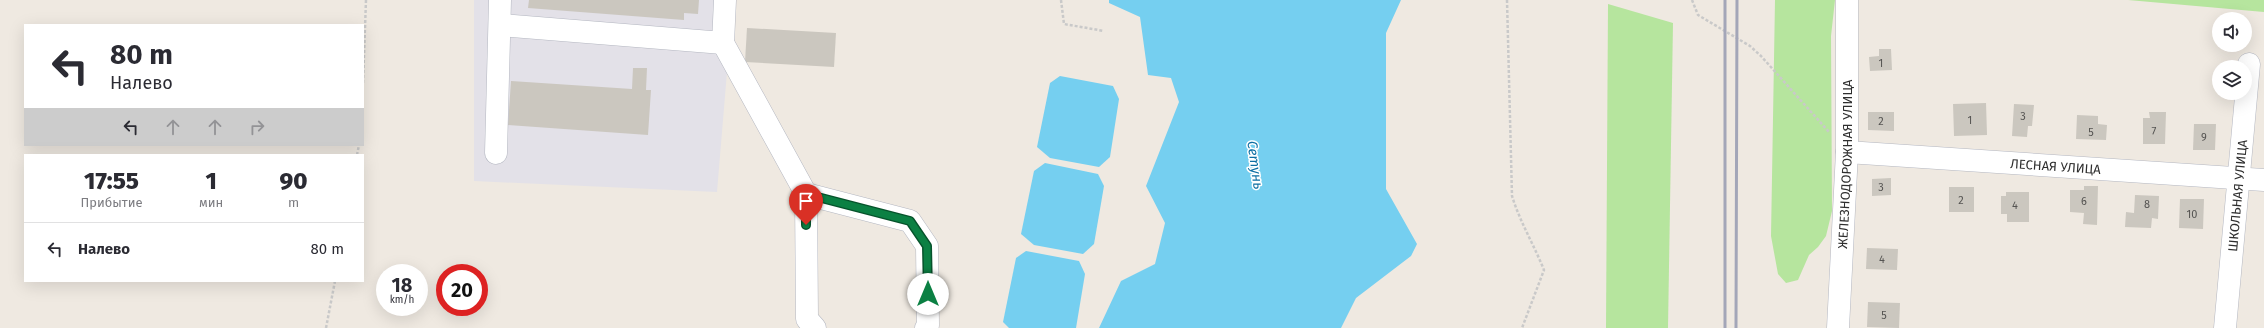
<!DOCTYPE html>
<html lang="ru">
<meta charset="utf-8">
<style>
:root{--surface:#fff;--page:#f7f7f7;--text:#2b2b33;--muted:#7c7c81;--line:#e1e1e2}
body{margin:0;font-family:"Fira Sans",sans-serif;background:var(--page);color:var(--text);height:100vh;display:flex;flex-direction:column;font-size:15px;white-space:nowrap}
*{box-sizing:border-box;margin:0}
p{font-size:13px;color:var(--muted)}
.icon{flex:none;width:22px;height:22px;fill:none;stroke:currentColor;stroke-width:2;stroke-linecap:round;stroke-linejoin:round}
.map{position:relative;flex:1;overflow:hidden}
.sheet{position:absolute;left:24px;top:154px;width:340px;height:128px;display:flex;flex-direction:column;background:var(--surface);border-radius:0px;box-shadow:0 4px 16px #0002}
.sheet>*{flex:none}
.banner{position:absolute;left:24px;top:24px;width:340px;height:122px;border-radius:0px;box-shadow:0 4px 16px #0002;background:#fff;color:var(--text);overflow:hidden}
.tools{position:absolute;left:2212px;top:12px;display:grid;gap:8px}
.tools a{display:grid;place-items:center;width:40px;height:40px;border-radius:50%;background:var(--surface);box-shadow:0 4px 16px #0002;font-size:20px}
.speed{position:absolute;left:376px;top:264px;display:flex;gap:8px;font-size:20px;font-weight:700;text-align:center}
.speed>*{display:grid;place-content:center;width:52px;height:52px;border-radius:50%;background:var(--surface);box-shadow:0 4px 16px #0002;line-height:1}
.speed small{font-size:10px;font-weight:400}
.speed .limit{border:6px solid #d22;background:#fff;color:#111}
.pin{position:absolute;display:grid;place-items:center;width:34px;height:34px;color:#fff;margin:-41px -17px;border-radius:50% 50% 50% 0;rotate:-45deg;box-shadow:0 0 4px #0007}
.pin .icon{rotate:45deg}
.me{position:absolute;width:44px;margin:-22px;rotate:0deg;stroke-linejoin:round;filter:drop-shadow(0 0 3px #0008)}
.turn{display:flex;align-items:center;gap:14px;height:84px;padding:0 20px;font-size:18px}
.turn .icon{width:52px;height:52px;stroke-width:2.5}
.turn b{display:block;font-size:28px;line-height:34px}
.lanes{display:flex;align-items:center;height:38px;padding:0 20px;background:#0003;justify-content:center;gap:20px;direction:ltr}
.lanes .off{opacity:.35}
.eta{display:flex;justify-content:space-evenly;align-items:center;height:68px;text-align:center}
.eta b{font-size:24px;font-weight:800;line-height:28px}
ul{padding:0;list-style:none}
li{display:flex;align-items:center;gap:12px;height:52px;padding:0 20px;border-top:1px solid var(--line)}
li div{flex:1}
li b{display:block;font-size:15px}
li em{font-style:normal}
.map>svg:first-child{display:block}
</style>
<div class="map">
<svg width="2264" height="328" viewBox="0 0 2264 328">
<rect width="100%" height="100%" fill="#efe9e1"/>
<path fill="#e3e1e8" d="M474,0H733L717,192L474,181Z"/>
<g fill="#b6e59e">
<path d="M1775,0H1835L1831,36L1832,211L1826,236L1818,247L1809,255L1798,280L1786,283L1778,274L1771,236Z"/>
<path d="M2128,0H2264V12Z"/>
<path d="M1608,4L1673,23L1668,328H1606Z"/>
</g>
<g fill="#75cff0">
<path d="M1109,0H1401L1386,33V189L1417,244L1411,256L1356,298L1341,328H1099L1121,281L1155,264L1165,223L1146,186L1179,102L1171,78L1148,75L1140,17L1109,3Z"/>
<path d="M1060,76L1113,86L1119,99L1110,157L1099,167L1050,158L1037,147L1050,83Z"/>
<path d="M1045,163L1098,174L1104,186L1094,244L1083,254L1034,245L1021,234L1034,171Z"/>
<path d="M1026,251L1079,261L1085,274L1076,328H1009L1003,322L1016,258Z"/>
</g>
<g fill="#cbc7bf">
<path d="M529,0H699L698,14L684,13V20L528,8Z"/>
<path d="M747,28L836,33L834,67L745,62Z"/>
<path d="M1879,49H1891L1892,70L1870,71L1869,57L1879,56Z"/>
<path d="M633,68H647L646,90H651L648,135L508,125L511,81L632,89Z"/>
<path d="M1986,103L1987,135L1954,136L1953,104Z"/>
<path d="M2014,104L2034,105L2032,126H2028L2027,137L2012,136Z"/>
<path d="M1868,112H1894V131L1868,130Z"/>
<path d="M2149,112H2166L2165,144H2143V118H2150Z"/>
<path d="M2077,115L2098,116V124L2107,125L2106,140L2076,139Z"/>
<path d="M2194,124H2216L2215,150H2193Z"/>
<path d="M1891,178V195L1872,196V179Z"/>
<path d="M2084,186H2098L2097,225L2083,224L2084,213L2070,212V190H2084Z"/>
<rect x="1949" y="187" width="25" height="25"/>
<path d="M2006,192H2029V222H2007V214H2001V196H2006Z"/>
<path d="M2135,195L2159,196L2158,219L2152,218L2151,228L2125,227L2126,212L2134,213Z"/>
<path d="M2180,199H2204L2203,229L2179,228Z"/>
<path d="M1867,248L1898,249L1897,270L1866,269Z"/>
<path d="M1868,302L1900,303L1899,328L1867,327Z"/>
</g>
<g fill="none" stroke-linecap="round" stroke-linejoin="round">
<defs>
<g id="minor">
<path d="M500,25L723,43L725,0"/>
<path d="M723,43L806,194L807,319L815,328"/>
<path id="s1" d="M1847,152L2264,180"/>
<path d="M496,153L500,0"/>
<path d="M806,194L910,221L927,246L928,325L926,328"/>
<path id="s2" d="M1838,328L1847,152V0"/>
<path id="s3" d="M2225,328L2249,64"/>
</g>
</defs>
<use href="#minor" stroke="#b4b7c1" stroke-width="23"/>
<g stroke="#c9c9c9" stroke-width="2.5" stroke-dasharray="3 2" stroke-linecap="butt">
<path d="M1061,0L1064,24L1104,31"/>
<path d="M1507,0L1512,196C1520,222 1534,245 1544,270L1522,328"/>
<path d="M1692,0L1698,15L1750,46L1761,56L1829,132"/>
<path d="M363,83L366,0"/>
<path d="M357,155L359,145"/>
<path d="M326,328L335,281"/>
</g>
<use href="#minor" stroke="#fff" stroke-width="22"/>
<g stroke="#a3a6b8" stroke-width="3">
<path d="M1725,328V0"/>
<path d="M1736,328L1737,0"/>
</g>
</g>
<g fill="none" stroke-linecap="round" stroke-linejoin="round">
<defs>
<path id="route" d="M806,225V194L910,221L927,246L928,294"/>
</defs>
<use href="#route" stroke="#07532c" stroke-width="10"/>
<use href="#route" stroke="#0b8043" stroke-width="7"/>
</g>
<g text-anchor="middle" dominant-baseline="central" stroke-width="3" stroke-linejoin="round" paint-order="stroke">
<g font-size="11" fill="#555452">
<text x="1881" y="63">1</text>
<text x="2023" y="116">3</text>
<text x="1970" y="120">1</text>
<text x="1881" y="121">2</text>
<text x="2154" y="131">7</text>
<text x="2091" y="132">5</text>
<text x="2204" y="137">9</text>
<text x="1881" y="187">3</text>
<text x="1961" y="200">2</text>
<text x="2084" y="201">6</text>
<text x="2147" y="204">8</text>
<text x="2015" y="205">4</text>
<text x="2192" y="214">10</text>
<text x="1882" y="259">4</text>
<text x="1884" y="315">5</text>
</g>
<g font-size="13" fill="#2e2e2e" stroke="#fff">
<text stroke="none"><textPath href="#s2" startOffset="164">ЖЕЛЕЗНОДОРОЖНАЯ УЛИЦА</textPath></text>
<text stroke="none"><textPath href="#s1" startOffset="209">ЛЕСНАЯ УЛИЦА</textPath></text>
<text stroke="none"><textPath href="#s3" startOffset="133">ШКОЛЬНАЯ УЛИЦА</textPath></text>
</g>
<g font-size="14" font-style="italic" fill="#0d6fa3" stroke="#fff">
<text transform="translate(1255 165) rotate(82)">Сетунь</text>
</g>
</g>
</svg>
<div class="tools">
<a><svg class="icon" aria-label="sound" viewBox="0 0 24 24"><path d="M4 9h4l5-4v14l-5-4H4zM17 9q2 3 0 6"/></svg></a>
<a><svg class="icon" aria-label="layers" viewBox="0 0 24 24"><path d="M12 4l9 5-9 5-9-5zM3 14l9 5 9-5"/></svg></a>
</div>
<div class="speed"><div>18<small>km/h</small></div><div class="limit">20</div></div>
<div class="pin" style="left:806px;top:225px;background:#d93025"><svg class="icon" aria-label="arrive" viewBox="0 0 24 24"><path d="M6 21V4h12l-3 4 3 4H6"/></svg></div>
<svg class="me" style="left:928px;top:294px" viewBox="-20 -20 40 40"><circle r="19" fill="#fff"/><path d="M0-13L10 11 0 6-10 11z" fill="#0b8043"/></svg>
<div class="banner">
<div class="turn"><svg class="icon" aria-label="left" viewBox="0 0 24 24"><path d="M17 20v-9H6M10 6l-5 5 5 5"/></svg><div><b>80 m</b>Налево</div></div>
<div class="lanes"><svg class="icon" aria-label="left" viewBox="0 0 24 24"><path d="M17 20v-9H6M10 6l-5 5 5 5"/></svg><svg class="icon off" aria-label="ahead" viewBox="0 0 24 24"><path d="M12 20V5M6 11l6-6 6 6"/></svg><svg class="icon off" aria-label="ahead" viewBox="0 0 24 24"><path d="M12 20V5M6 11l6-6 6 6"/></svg><svg class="icon off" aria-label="right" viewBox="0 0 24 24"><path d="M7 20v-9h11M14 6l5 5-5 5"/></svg></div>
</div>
<section class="sheet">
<div class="eta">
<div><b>17:55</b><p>Прибытие</p></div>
<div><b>1</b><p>мин</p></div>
<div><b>90</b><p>m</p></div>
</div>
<ul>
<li><svg class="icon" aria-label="left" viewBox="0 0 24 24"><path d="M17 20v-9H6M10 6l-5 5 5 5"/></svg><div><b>Налево</b></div><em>80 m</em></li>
</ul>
</section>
</div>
